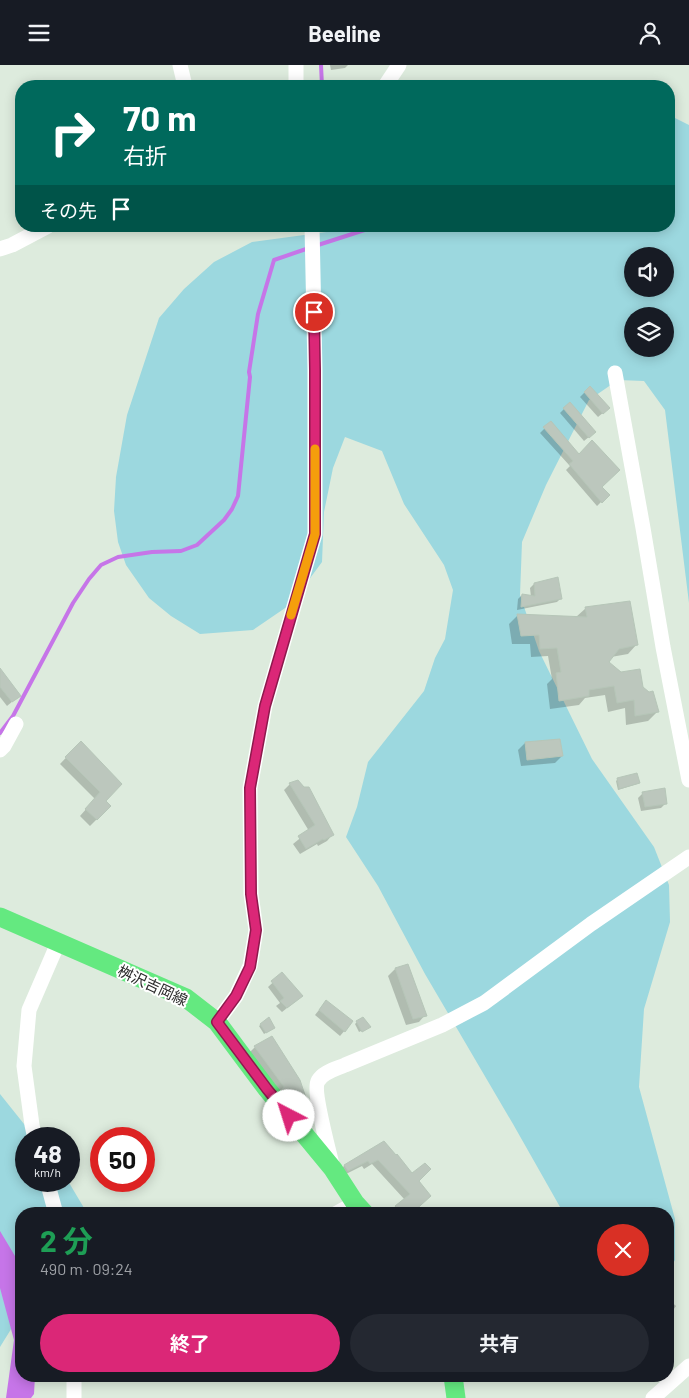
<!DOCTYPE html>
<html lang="ja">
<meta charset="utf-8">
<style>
:root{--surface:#171b24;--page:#242831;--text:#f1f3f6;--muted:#9ea1a6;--accent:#db2777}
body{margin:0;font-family:Barlow,"Noto Sans JP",sans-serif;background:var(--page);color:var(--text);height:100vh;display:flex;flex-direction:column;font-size:19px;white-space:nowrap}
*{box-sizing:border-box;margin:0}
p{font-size:16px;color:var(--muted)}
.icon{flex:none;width:28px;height:28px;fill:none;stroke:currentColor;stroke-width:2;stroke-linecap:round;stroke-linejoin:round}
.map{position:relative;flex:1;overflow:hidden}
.sheet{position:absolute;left:15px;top:1142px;width:659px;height:175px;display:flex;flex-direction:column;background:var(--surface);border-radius:20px;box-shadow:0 2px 12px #0003}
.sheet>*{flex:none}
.guide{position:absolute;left:15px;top:15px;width:660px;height:152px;border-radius:20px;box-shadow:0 2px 12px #0003;background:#00695c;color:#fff;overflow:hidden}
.fabs{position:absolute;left:624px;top:182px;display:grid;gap:10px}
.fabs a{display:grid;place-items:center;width:50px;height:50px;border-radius:50%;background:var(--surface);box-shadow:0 2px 12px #0003;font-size:25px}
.speed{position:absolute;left:15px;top:1062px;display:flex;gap:10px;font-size:25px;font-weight:700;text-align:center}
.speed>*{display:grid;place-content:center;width:65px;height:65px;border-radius:50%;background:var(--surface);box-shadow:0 2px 12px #0003;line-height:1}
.speed small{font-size:12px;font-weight:400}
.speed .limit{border:8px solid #d22;background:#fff;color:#111}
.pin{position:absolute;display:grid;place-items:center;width:42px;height:42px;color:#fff;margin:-21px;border:2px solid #fff;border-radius:50%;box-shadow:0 1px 5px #0007}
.me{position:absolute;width:55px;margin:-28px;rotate:320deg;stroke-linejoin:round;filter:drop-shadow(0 0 4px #0008)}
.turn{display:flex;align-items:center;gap:18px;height:105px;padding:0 25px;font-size:22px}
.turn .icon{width:65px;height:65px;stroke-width:2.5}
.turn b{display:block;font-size:35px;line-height:42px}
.then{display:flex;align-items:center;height:48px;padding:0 25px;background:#0003;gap:10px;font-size:19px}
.round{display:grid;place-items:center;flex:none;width:52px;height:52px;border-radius:26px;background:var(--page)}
.headline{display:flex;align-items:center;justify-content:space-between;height:85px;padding:0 25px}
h1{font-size:30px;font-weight:700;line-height:38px;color:#1e9e55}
.action{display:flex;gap:10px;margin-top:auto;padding:10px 25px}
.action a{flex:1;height:58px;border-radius:30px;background:var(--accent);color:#fff;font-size:20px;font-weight:700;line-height:58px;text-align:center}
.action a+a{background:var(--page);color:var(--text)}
header{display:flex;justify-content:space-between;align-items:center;height:65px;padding:0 25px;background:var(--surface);font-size:22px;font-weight:700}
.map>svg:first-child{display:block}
</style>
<header><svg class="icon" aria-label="menu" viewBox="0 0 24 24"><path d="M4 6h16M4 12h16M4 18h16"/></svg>Beeline<svg class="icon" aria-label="person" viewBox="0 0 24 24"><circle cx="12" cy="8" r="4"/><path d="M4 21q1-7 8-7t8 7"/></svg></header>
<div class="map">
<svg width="689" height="1333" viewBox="0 0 689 1333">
<rect width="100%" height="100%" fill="#ddebdd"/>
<g fill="#9cd8df" fill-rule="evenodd">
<path d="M669,50L689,60V538L665,345L644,316L618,315L589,335L546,420L522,477L520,530L539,586L592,694L654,782L669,820L670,857L644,944L639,1022L675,1154V1195L668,1207V1149H564L513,1059L425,909L378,821L346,772L357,742L368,697L424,626L435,593L445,574L453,525L444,500L404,439L382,386L345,372L333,403L324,447L322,497L291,539L253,565L200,569L171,551L149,533L126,500L118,477L114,446L116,412L127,350L159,253L184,224L214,197L252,177L356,163L392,164L412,161H669ZM632,191H665V224H632ZM632,251H665V284H632Z"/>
<path d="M0,1029L36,1074H26V1116H68L87,1148L21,1149V1248L0,1282Z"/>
</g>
<path fill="#c675e8" d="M0,1166L21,1201V1311H35L34,1329L31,1333H6L14,1275L0,1223Z"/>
<g fill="#0003">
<path d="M330,0H348L345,3L331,5Z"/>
<path d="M225,161H256L252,166L226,167Z"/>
<path d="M590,322L604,347L598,352L580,332Z"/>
<path d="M564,344L590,371L584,376L560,348Z"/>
<path d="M550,358L608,430L597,441L566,405L570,401L540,368Z"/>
<path d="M534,519L561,533L557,537L517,545L518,534L522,530L531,532L530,523Z"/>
<path d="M586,543L637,579L628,589L611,592L607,597L641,622L657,647L648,656L626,660L625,643L608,647L605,630L585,633L579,640L550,644L547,619L552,614L548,591L531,592L530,579H512L509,559L518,550L576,552Z"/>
<path d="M0,606L19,631L7,641L0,632Z"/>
<path d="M81,677L105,736L110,741L90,761L80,751L95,734L60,699Z"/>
<path d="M525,678L562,691L555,698L521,701L518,685Z"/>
<path d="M618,714L638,717L637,719L618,725L616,716Z"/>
<path d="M290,719L333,769L327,776L318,781L317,779L300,789L293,779L309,766L284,725Z"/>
<path d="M643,728L665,739L661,743L641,746L638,733Z"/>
<path d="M408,900L425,950L419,957L406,960L388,911L395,904Z"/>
<path d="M282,909L297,935L282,947L276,941L280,938L268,922Z"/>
<path d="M326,936L352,957L340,971L315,950Z"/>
<path d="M268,954L274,963L264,969L259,961Z"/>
<path d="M357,957L367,963L359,967L355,959Z"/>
<path d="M255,982L299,1016L308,1045L302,1051L285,1033L248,989Z"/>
<path d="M384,1078L417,1116L410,1149H392L390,1147L405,1135L372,1099L364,1104L362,1101L342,1111L339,1106L344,1101Z"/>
<path d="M447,1143L451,1149H439Z"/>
<path d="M668,1234L676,1241L668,1252Z"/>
</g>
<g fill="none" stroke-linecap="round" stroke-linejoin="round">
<g stroke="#c675e8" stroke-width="4">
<path d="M321,0L322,21"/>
<path d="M315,181L377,161"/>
<path d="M0,668L13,651L73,538L89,514L101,500L118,492L152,487L181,486L197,480L224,455L232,444L238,431L250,312L249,307L258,249L274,195L309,183"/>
</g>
</g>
<g fill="#bcc7bd" stroke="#b6c6b8">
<path d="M590,321L610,343L603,349L584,327Z"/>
<path d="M570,337L596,367L589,373L563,343Z"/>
<path d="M551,356L579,389L592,375L620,405L602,422L610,430L602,438L569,399L573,396L543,362Z"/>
<path d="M558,512L562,534L521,542L522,529L535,531L534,518Z"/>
<path d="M630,536L638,580L619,584L609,597L621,607L640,604L643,622L649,627L653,626L659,647L635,651L634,635L617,638L614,621L589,625V631L559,636L556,608L561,607L557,583L540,584L539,570L521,571L517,549L587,552L585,542Z"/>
<path d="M0,603L21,631L12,637L0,622Z"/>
<path d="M560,674L563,691L527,695L525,677Z"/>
<path d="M81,676L122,719L106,736L111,741L97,755L85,744L100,727L65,692Z"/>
<path d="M637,708L640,718L619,724L617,713Z"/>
<path d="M298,715L304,722H309L334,770L324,775L323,774L306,784L298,771L315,760L289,718Z"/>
<path d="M665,723L667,739L645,742L642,727Z"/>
<path d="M408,899L427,951L413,954L395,903Z"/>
<path d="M282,907L303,931L287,943L280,936L284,933L271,916Z"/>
<path d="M326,935L353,956L345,967L319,945Z"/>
<path d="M269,952L275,963L266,968L260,959Z"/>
<path d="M363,952L371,962L362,967L356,956Z"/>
<path d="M272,971L300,1015L310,1045L293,1027L288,1031L282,1024L284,1022L254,981Z"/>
<path d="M384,1076L396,1090L397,1089L412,1108L425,1098L431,1104L419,1116L431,1131L411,1149H401L395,1141L410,1129L378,1095L370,1099L368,1096L348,1106L344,1100Z"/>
</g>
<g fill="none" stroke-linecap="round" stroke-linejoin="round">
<g stroke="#fff" stroke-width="15">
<path d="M180,0L185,21"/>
<path d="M296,21V0"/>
<path d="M385,21L399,0"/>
<path d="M0,184L12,180L48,161"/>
<path d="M615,308L643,463L663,582L689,715"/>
<path d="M0,685L4,681L16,659"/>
<path d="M217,957L236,931L250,901L256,865L251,829L250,723L265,641L315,469V305L312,161"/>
<path d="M35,1074L32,1060L24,1001L29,945L58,878"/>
<path d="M333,1104C330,1089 312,1026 318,1016C323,1007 336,1004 345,1000L442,960L484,938L591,859L689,792"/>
<path d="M47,1116L56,1149"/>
<path d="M335,1149L355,1138"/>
<path d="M74,1311V1333"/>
<path d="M653,1333L689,1301"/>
</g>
<g stroke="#64e980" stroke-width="19">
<path d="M0,852L186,933L217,957L267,1024L333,1104L355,1138L365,1149"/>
<path d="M453,1311L456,1333"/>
</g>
</g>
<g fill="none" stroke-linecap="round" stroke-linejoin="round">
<defs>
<path id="route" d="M289,1051L267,1024L217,957L236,931L250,902L256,865L251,829L250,723L265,641L315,469V305L314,247"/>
</defs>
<use href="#route" stroke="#8e194d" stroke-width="12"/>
<use href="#route" stroke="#db2777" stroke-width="9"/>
<path stroke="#f59e0b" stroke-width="9" d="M291,550L315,469V384"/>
</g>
<g text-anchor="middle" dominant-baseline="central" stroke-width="4" stroke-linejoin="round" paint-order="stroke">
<g font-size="15" fill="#2a2a2a" stroke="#fff">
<text transform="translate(153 920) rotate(25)">桝沢吉岡線</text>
</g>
</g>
</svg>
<div class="fabs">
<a><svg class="icon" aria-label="sound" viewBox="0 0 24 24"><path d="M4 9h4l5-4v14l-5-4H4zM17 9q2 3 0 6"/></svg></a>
<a><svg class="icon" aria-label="layers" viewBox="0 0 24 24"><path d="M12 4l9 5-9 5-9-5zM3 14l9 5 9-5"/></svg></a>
</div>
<div class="speed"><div>48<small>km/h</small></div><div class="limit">50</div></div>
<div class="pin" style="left:314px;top:247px;background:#d93025"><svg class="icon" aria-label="arrive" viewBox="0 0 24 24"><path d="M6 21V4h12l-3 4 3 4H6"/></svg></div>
<svg class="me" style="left:289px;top:1051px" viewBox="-20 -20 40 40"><circle r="19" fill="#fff"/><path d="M0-13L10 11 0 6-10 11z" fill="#db2777"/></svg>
<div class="guide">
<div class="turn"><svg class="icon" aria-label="right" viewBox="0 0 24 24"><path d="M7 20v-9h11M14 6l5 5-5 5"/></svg><div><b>70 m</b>右折</div></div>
<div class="then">その先<svg class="icon" aria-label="arrive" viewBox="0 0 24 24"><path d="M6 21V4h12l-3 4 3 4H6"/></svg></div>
</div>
<section class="sheet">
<div class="headline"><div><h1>2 分</h1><p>490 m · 09:24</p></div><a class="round" style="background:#d93025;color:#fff"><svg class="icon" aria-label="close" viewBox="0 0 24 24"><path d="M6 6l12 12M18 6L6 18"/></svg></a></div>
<div class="action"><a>終了</a><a>共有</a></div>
</section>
</div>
